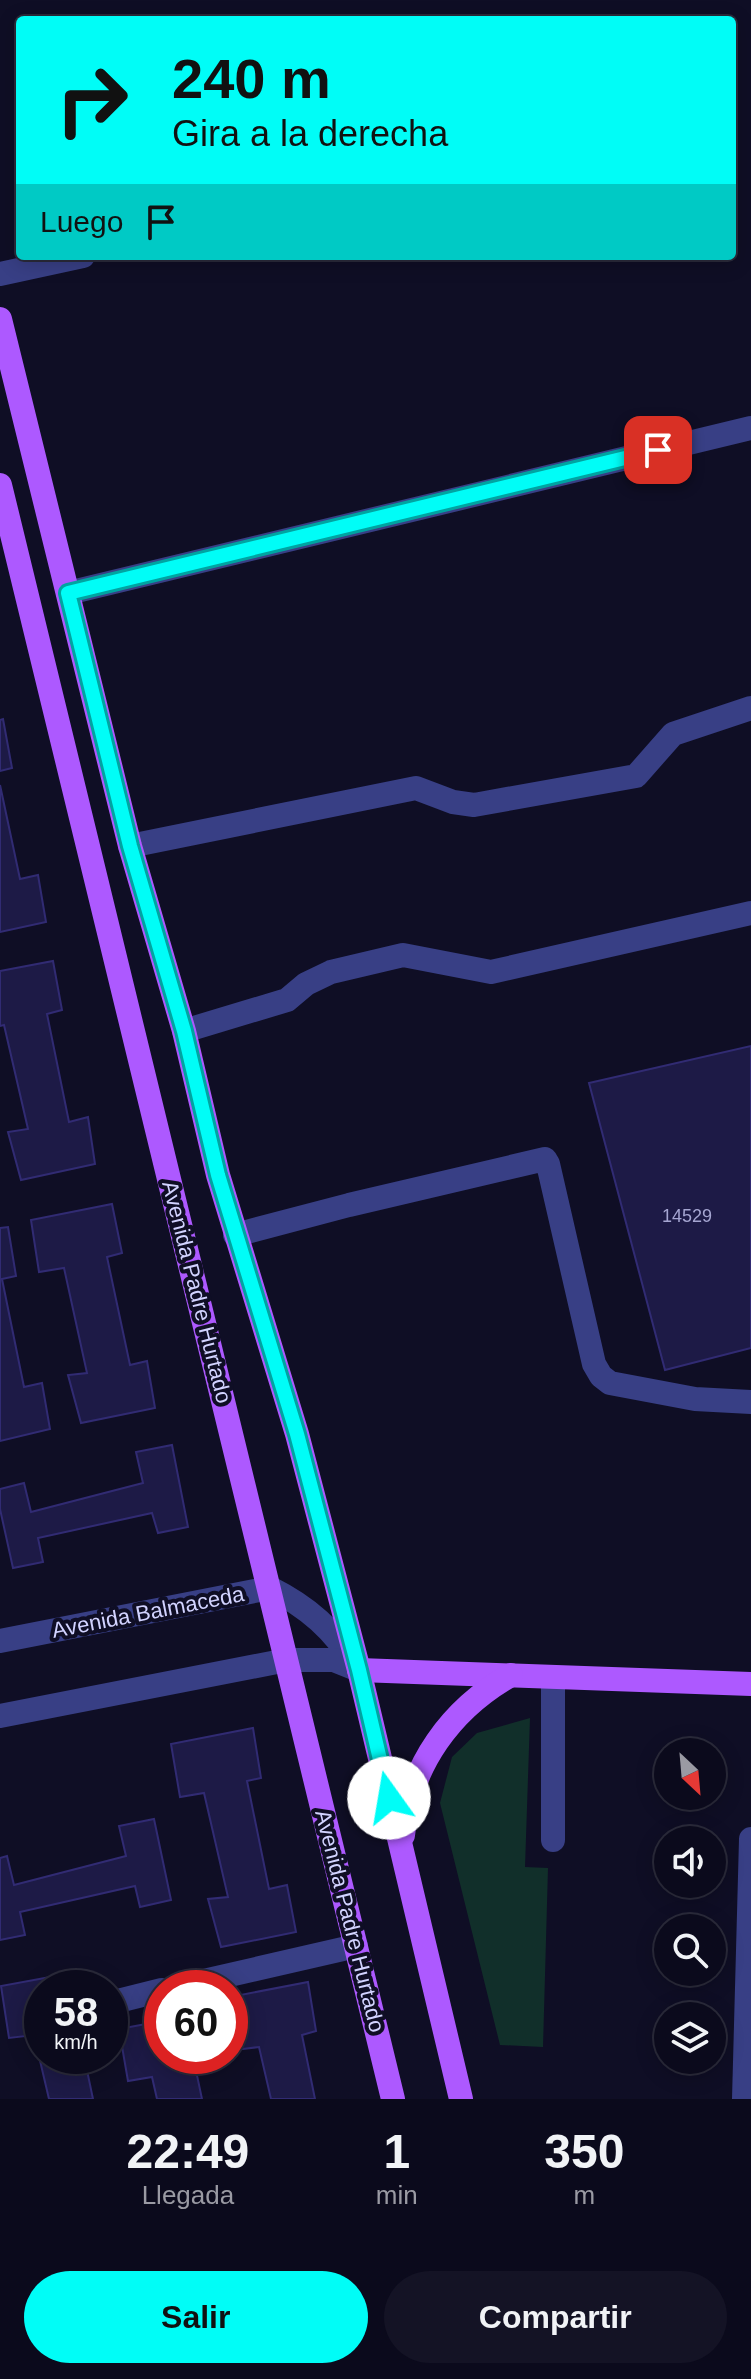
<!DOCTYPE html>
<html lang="es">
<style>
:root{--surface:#0b0a1c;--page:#141325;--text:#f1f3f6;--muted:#9a9aa3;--line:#2b2b3b;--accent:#00fdf7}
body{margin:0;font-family:Arial,sans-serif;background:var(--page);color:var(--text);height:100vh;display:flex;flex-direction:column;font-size:30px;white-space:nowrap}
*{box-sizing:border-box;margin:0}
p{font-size:26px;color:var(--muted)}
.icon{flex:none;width:44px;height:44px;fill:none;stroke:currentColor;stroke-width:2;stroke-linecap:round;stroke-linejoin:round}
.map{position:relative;height:2099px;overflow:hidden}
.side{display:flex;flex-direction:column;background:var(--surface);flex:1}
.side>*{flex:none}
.top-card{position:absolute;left:16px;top:16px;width:720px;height:244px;border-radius:8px;box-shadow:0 4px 20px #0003,0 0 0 2px var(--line);background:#00fdf7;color:#111;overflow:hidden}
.needle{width:52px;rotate:154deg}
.controls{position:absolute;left:654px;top:1738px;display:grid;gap:16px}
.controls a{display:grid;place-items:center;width:72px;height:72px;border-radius:50%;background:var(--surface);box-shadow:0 4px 20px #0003,0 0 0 2px var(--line);font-size:40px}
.speed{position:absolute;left:24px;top:1970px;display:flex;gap:16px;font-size:40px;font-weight:700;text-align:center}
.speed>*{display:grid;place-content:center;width:104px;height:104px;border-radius:50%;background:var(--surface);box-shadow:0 4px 20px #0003,0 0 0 2px var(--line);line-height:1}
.speed small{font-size:20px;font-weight:400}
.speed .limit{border:12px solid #d22;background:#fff;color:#111}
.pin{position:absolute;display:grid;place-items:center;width:68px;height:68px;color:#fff;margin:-34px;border-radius:16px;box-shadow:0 4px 12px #0006}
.me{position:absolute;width:88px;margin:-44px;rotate:347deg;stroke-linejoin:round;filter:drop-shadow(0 0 6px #0008)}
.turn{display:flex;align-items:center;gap:28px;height:168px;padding:0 24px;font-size:36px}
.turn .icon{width:104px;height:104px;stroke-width:2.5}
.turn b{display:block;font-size:56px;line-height:68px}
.then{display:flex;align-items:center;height:76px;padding:0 24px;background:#0003;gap:16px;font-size:30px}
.eta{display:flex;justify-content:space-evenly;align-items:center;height:136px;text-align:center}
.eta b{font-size:48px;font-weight:800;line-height:56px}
.button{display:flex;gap:16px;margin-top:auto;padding:16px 24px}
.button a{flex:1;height:92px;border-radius:48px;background:var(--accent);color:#111;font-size:32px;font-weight:800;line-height:92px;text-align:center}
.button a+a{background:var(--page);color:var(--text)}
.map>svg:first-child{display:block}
</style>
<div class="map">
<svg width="751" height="2099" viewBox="0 0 751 2099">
<rect width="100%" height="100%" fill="#0f0e25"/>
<path fill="#112f2a" d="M530,1718L525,1867L548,1868L543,2047L500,2045L440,1803L452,1757L477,1733Z"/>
<g fill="#1d1a46" stroke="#312b73" stroke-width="2">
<path d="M3,719L12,768L0,771V720Z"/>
<path d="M0,785L20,879L38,875L46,922L0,932Z"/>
<path d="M53,961L62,1010L47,1014L69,1122L88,1117L95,1164L21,1180L8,1132L28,1129L4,1025L0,1026V971Z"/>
<path d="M751,1046V1348L665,1370L589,1083Z"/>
<path d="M112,1204L122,1253L107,1257L130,1365L147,1361L155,1408L81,1423L68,1375L87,1373L64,1268L39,1272L31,1220Z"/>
<path d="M8,1227L16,1276L2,1279L24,1387L42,1383L50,1429L0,1441V1228Z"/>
<path d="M172,1445L188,1527L158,1533L152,1513L38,1538L43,1562L13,1568L0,1509V1489L24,1483L31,1512L143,1483L136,1452Z"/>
<path d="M253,1728L261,1778L247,1781L269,1889L287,1885L296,1932L221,1947L208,1899L228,1897L204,1793L180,1797L171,1744Z"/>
<path d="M154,1819L171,1900L140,1907L135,1886L20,1912L25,1935L0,1940V1858L7,1856L14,1885L126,1856L119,1826Z"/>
<path d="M83,1971L86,1988H42V2056H84L93,2099H49L34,2035L9,2038L1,1986Z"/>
<path d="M308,1982L316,2031L302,2035L315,2099H271L259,2047L235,2050L230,2022V1997Z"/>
<path d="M162,2021V2056H208L210,2062L195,2066L202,2099H157L152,2077L128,2081L119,2029Z"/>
</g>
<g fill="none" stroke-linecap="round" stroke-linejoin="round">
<g stroke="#383f85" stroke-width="24">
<path d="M0,274L83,256"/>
<path d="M68,593L751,428"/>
<path d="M130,846L416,788L453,802L474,805L636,776L673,734L751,708"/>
<path d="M184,1031L287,1000L306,984L331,972L403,955L491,972L751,913"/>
<path d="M235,1235L349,1205L545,1159L548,1164L594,1364L601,1376L610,1383L695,1399L751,1402"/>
<path d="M0,1641L270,1588C308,1607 334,1630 356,1666"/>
<path d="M553,1677V1840"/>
<path d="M0,1716L287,1660H334L359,1670"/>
<path d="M173,1988L356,1946"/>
<path d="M110,2003L162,1990"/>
<path d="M744,2099L751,1839"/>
</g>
<g stroke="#ad59ff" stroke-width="24">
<path d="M0,319L130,846L184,1031L218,1175L297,1434L359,1670L461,2099"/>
<path d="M0,485L393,2099"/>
<path d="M359,1670L751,1684"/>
<path d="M403,1835C410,1765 451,1709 511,1675"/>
</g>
</g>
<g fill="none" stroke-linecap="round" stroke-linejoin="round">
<defs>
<path id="route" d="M389,1798L359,1670L297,1434L218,1175L184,1031L130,846L68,593L658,450"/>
</defs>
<use href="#route" stroke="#00a4a1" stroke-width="20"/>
<use href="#route" stroke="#00fdf7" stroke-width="14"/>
</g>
<g text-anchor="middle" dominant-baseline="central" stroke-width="8" stroke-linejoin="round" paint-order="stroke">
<g font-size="18" fill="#a5a5d1">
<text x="687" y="1216">14529</text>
</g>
<g font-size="22" fill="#d2d3ff" stroke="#0f0e25">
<text transform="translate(197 1292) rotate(76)">Avenida Padre Hurtado</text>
<text transform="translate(148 1612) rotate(-11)">Avenida Balmaceda</text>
<text transform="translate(350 1921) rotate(76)">Avenida Padre Hurtado</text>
</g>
</g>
</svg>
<div class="controls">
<a><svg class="needle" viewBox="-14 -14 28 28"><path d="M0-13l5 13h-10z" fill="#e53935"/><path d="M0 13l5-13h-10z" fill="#9a9aa3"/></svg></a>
<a><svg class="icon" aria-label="sound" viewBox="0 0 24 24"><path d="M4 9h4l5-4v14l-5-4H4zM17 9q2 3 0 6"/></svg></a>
<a><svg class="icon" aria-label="search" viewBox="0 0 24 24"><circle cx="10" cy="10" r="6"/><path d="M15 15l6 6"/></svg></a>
<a><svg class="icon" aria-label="layers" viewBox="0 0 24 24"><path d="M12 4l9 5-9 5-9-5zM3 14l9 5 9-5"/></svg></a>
</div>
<div class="speed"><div>58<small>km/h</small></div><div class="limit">60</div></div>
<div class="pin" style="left:658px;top:450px;background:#d93025"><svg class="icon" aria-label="arrive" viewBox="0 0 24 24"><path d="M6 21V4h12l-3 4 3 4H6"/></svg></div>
<svg class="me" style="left:389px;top:1798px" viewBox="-20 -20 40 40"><circle r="19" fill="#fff"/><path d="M0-13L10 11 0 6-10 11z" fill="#00fdf7"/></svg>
<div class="top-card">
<div class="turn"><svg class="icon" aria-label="right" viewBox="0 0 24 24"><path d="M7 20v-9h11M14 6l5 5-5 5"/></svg><div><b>240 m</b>Gira a la derecha</div></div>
<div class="then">Luego<svg class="icon" aria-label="arrive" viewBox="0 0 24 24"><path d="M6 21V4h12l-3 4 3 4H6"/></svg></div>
</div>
</div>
<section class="side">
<div class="eta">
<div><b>22:49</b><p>Llegada</p></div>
<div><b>1</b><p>min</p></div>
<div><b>350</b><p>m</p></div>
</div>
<div class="button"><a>Salir</a><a>Compartir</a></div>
</section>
